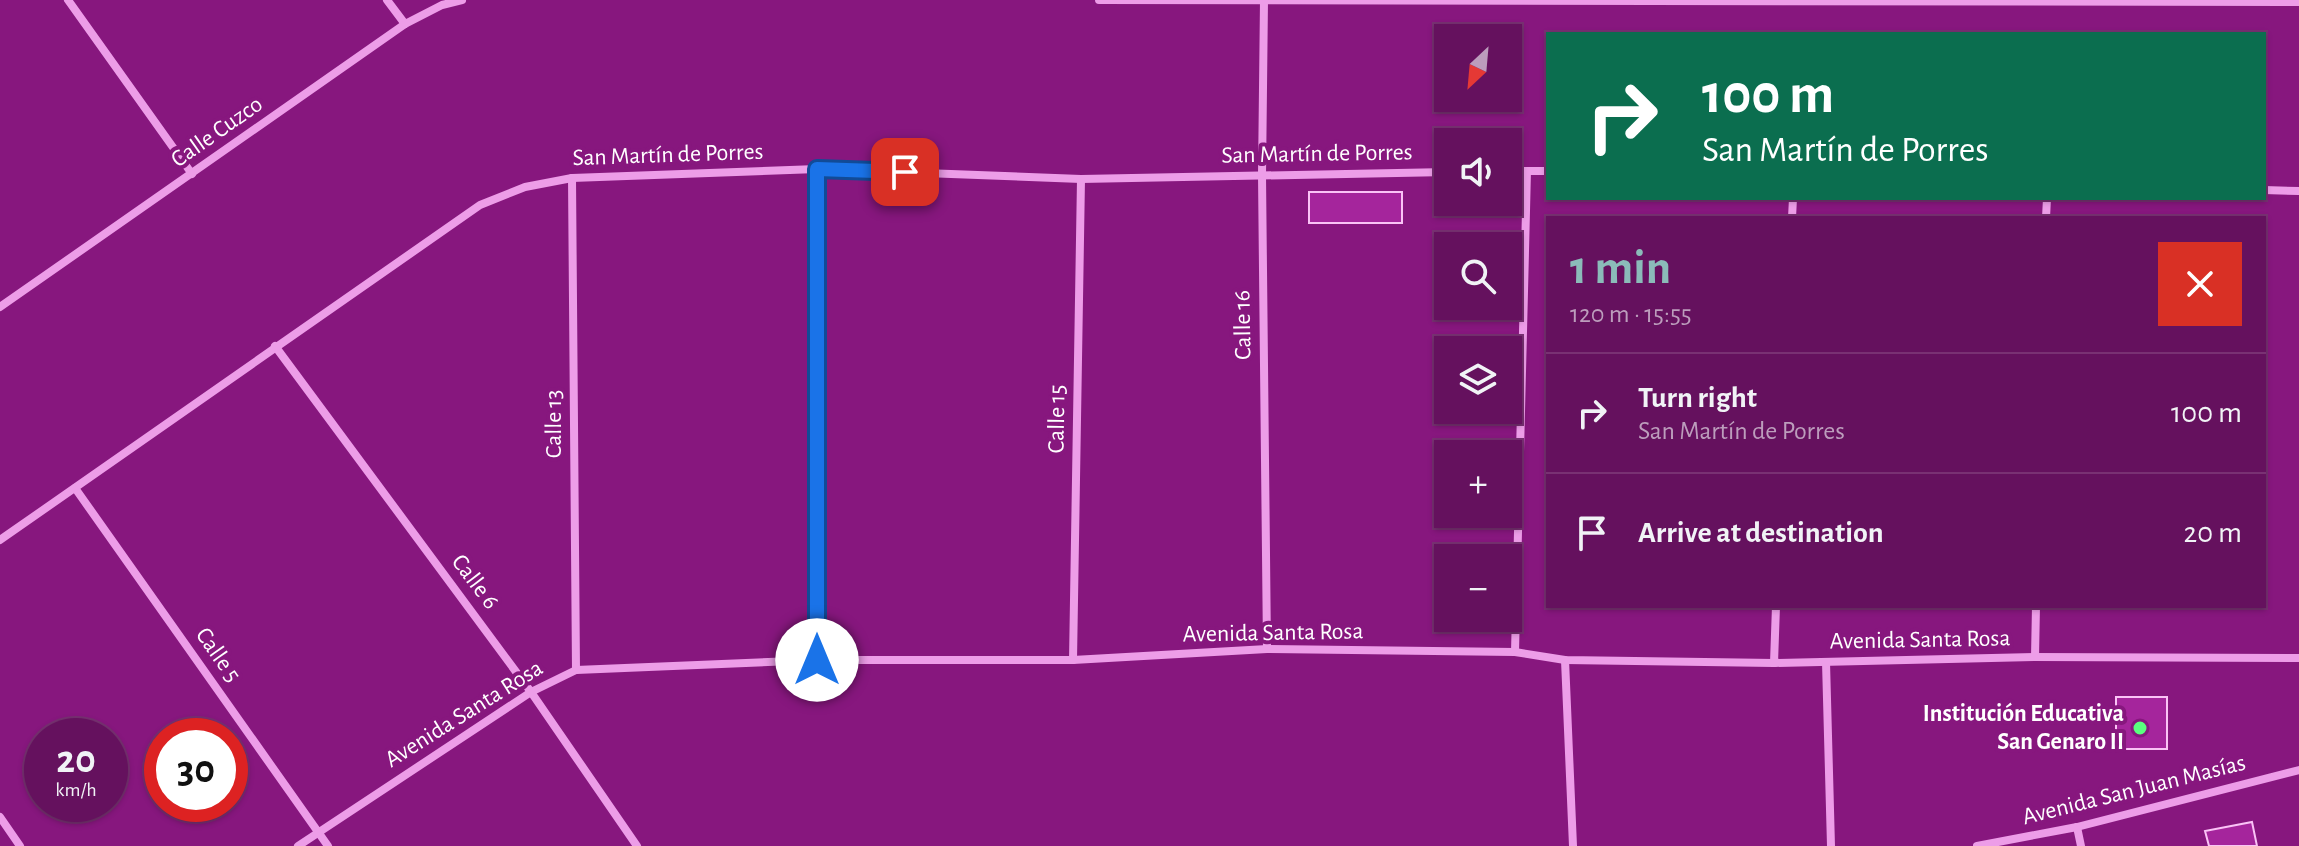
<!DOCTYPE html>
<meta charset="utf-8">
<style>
:root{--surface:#65115e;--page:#6b1a64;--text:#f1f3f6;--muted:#bc9dbc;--line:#793173;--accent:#8bbbb9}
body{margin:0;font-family:"Alegreya Sans",sans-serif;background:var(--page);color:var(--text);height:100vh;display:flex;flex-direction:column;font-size:30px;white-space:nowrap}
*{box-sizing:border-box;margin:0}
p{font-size:26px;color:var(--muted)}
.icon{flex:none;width:44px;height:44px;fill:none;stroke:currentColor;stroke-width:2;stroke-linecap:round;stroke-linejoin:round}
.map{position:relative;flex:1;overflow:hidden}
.drawer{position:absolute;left:1546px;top:216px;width:720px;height:392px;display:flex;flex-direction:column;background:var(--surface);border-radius:0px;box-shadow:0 2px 6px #0004,0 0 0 2px var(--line)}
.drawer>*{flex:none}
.banner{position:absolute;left:1546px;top:32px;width:720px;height:168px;border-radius:0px;box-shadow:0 2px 6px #0004,0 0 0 2px var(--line);background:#0b6e4f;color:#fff;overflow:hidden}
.needle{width:52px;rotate:206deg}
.tools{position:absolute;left:1434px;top:24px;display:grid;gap:16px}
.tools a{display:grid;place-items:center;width:88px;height:88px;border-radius:0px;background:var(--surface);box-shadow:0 2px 6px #0004,0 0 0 2px var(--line);font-size:40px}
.speed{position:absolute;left:24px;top:718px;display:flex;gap:16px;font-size:40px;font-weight:700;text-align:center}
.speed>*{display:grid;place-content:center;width:104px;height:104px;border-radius:50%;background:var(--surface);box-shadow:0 2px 6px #0004,0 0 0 2px var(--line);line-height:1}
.speed small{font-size:20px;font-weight:400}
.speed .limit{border:12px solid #d22;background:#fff;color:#111}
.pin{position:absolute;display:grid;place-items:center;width:68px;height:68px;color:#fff;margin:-34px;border-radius:16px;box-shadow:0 4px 12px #0006}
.me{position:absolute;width:88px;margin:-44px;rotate:0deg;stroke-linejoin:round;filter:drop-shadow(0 0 6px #0008)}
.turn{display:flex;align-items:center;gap:28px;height:168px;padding:0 24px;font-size:36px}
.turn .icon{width:104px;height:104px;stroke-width:2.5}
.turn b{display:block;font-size:56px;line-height:68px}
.round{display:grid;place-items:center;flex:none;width:84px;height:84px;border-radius:0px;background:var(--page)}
.overview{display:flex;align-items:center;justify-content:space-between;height:136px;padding:0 24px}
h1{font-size:48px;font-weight:700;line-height:60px;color:var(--accent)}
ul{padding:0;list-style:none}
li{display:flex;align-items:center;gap:24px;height:120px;padding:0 24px;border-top:2px solid var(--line)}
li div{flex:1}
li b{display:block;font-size:30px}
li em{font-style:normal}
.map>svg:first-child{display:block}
</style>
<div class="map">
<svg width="2299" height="846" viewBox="0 0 2299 846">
<rect width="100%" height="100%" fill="#87177e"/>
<g fill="#a5259c" stroke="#fac3f6" stroke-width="2">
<rect x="1309" y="192" width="93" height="31"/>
<rect x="2116" y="697" width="51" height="52"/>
<path d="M2252,822L2257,846H2209L2205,831Z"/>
</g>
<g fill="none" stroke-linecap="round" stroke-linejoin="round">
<g stroke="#ed9de8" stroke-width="8">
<path d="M68,0L192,174"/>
<path d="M387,0L405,24"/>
<path d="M1099,0L2299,2"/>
<path d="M1264,0L1262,175L1267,649"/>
<path d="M817,169V660"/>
<path d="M1508,171H1548"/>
<path d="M572,178L576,670"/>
<path d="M2264,190L2299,191"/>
<path d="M1792,218L1793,198"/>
<path d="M2046,218L2047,198"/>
<path d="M0,307L405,24L442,5L462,0"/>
<path d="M275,346L531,692L637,846"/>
<path d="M75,488L328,846"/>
<path d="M0,540L480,205L525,187L572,178L817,169L1081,179L1448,172"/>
<path d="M1515,652L1527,171"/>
<path d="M2035,657L2036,606"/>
<path d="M1073,660L1081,179"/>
<path d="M1565,660L1573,846"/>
<path d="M1826,662L1831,846"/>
<path d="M1774,663L1776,606"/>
<path d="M0,817L20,846"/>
<path d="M2077,827L2081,846"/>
<path d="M298,846L531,692L576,670L817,660H1073L1267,649L1515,652L1565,660L1774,663L2035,657L2299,658"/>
<path d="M1977,846L2077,827L2299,770"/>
</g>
</g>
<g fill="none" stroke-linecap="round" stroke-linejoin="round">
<defs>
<path id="route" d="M817,660V169L905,172"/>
</defs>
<use href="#route" stroke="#114b97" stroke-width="20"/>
<use href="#route" stroke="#1a73e8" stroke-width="14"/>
</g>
<circle fill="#5aff7f" stroke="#87177e" stroke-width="3" cx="2140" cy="728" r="8"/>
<g text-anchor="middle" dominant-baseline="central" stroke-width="8" stroke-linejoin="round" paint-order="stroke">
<g font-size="24" fill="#fff" stroke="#87177e">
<text transform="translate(217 132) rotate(-35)">Calle Cuzco</text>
<text transform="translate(1317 154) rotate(-1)">San Martín de Porres</text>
<text transform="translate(668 155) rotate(-2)">San Martín de Porres</text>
<text transform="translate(1243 325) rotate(-91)">Calle 16</text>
<text transform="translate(1057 419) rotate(-89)">Calle 15</text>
<text transform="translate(554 424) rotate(-90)">Calle 13</text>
<text transform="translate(475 582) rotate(53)">Calle 6</text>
<text transform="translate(1273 633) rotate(-1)">Avenida Santa Rosa</text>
<text transform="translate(1920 640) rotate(-1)">Avenida Santa Rosa</text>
<text transform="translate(218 655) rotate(55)">Calle 5</text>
<text transform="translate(464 714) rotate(-32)">Avenida Santa Rosa</text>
<text transform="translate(2134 790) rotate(-14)">Avenida San Juan Masías</text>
</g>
<g font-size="24" font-weight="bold" fill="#fff" stroke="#87177e" text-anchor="end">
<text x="2124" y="714">Institución Educativa<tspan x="2124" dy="28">San Genaro II</tspan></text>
</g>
</g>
</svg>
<div class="tools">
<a><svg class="needle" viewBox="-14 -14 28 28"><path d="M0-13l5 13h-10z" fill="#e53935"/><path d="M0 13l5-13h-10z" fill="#bc9dbc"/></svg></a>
<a><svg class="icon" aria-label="sound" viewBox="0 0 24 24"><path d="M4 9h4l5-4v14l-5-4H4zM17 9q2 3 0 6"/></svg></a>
<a><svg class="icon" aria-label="search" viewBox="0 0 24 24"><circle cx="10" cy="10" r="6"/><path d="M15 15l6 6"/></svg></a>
<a><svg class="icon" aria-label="layers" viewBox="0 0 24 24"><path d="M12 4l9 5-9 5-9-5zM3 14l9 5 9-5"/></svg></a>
<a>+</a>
<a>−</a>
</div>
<div class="speed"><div>20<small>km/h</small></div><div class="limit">30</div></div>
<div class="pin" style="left:905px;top:172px;background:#d93025"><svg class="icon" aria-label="arrive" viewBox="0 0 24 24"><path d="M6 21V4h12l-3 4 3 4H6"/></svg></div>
<svg class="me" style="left:817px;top:660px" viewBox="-20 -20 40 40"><circle r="19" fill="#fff"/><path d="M0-13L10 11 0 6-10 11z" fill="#1a73e8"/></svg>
<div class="banner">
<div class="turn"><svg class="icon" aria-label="right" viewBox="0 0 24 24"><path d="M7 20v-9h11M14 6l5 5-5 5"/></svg><div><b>100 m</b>San Martín de Porres</div></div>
</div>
<section class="drawer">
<div class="overview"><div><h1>1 min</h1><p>120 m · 15:55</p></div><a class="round" style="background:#d93025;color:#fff"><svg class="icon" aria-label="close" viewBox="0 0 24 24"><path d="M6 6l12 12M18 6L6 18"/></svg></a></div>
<ul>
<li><svg class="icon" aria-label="right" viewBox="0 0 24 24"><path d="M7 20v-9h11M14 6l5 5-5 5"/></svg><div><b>Turn right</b><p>San Martín de Porres</p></div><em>100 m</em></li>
<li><svg class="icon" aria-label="arrive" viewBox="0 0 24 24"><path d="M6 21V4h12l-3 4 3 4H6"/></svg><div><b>Arrive at destination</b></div><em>20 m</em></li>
</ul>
</section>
</div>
